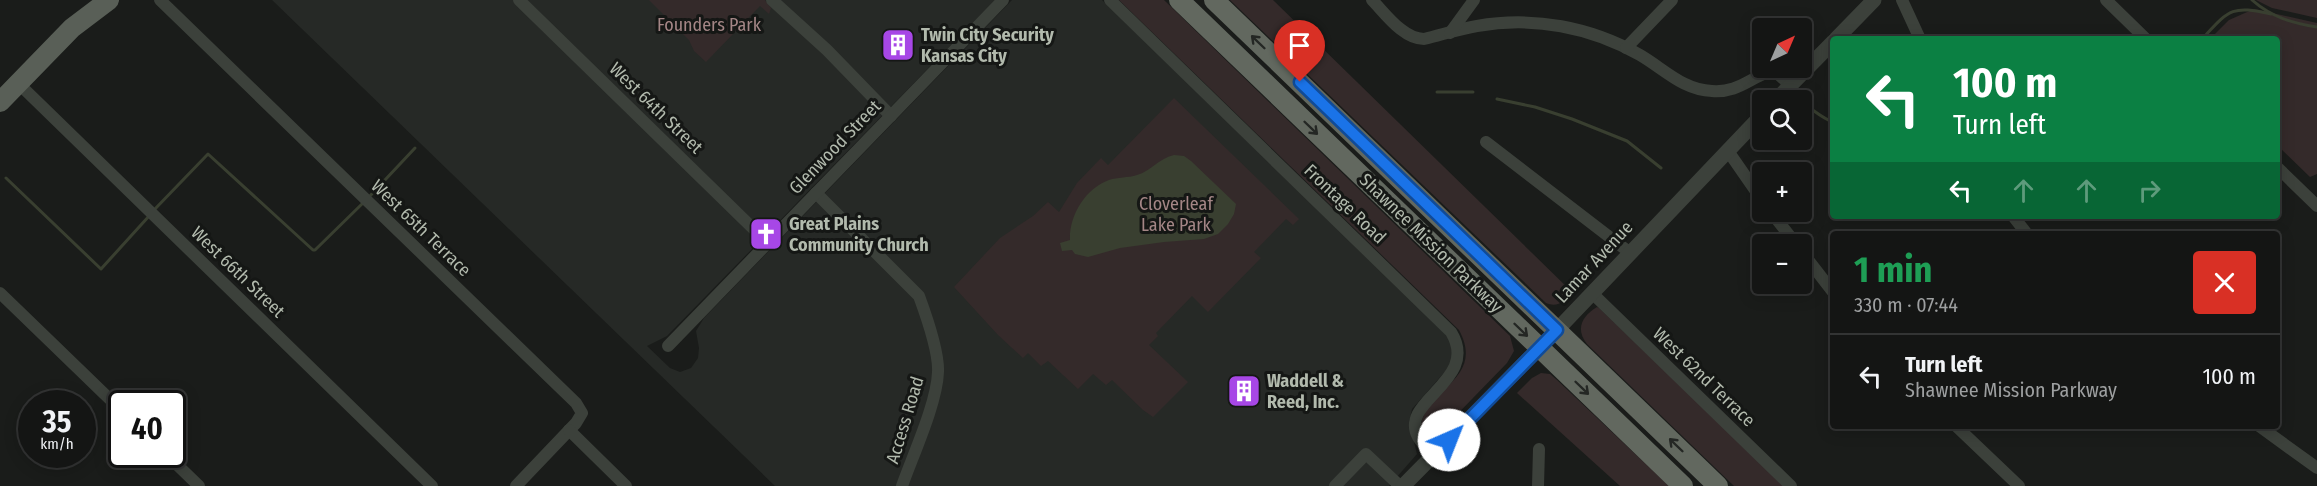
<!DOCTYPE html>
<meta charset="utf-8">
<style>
:root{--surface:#141514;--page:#212222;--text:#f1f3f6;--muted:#9d9fa0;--line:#333434}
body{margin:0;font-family:"Fira Sans Condensed",sans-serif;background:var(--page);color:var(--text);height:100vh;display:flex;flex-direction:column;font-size:22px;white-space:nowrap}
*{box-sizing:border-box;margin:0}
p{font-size:20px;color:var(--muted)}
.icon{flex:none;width:33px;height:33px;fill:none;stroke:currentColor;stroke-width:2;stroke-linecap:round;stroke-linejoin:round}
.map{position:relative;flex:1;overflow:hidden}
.drawer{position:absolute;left:1830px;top:231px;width:450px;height:198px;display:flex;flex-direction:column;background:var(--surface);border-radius:6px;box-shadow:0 3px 15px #0003,0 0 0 2px var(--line)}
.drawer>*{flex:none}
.top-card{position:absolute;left:1830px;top:36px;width:450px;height:183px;border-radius:6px;box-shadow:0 3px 15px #0003,0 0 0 2px var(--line);background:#0b8043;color:#fff;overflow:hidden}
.needle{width:39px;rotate:44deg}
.fabs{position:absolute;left:1752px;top:18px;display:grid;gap:12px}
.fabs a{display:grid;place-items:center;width:60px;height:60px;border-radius:6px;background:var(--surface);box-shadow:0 3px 15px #0003,0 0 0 2px var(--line);font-size:30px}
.speed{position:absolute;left:18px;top:390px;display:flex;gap:12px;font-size:30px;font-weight:700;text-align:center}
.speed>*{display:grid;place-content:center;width:78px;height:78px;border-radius:50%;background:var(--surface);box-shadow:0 3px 15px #0003,0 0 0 2px var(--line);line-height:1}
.speed small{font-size:15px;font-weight:400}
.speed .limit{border:3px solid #111;border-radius:9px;background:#fff;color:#111}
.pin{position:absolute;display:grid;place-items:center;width:51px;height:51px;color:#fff;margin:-62px -26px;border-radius:50% 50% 50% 0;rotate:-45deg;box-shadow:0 0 6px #0007}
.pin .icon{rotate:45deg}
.me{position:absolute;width:66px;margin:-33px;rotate:44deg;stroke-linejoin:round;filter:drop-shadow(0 0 4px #0008)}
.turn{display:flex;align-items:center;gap:21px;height:126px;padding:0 24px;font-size:27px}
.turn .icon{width:78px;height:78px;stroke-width:2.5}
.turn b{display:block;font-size:42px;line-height:51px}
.lanes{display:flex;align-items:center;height:57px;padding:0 24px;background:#0003;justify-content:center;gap:30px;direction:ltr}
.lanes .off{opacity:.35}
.round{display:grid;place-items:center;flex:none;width:63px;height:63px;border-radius:6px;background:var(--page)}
.overview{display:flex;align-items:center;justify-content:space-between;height:102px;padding:0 24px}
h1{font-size:36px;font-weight:700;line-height:45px;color:#1e9e55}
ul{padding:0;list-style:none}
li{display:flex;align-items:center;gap:18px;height:84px;padding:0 24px;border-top:2px solid var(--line)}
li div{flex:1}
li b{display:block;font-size:22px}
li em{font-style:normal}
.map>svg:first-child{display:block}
</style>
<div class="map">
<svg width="2317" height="486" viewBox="0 0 2317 486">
<rect width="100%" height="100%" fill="#1a1c1a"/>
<path fill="#262926" d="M272,0H995L667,336L647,346L670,368L680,372L691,368L698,358L699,348L696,331L704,318L1012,0H1102L1442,330L1451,342L1453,351L1450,366L1412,409L1409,422L1417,454L1389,486H775Z"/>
<g fill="#342a2a">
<path d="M649,0H765L771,8L769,14L760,6L706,62L694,51L689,40Z"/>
<path d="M1119,0H1164L1510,336L1514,351L1507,363L1438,434L1433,437L1425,435L1421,424C1429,387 1485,378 1459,330Z"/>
<path d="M1230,0H1273L1573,293C1564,301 1558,308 1546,303Z"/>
<path d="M2256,0H2317V18L2272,8Z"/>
<path d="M2254,9L2317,23V174L2310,177L2277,145V39H2210L2229,20Z"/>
<path d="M1174,98L1299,219L1293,225L1286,219L1254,252L1261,258L1208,312L1192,296L1156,333L1158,336L1149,345L1188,382L1153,417L1143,410L1112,380L1106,385L1093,374L1078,389L1048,361L1041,366L1028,353L1023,358L998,335L954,287L1000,238L1033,216L1048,202L1059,212L1077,183L1101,158L1108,165Z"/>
<path d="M1597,307L1599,308L1785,486H1734L1587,344C1575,329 1582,316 1597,307Z"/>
<path d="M1541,373L1550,374L1557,380L1669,486H1620L1517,393L1532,378Z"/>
</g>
<path fill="#393f30" d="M1174,155L1184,156L1191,161L1236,204L1234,214L1228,224L1218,234L1204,239L1164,242L1120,248L1088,257L1075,254L1072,250L1062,251L1060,243L1070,240C1069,215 1086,188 1109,180C1118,177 1128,178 1137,175C1151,171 1158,159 1174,155Z"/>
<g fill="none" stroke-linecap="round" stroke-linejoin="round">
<g stroke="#393f30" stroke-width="3">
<path d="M2252,0C2271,17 2292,23 2317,27"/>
<path d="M2202,39C2229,10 2231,5 2271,14"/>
<path d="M1437,92H1473"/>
<path d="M1497,99L1535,107L1572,119L1627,141L1661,168"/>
<path d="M1802,103C1813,109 1821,118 1833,122"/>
<path d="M6,178L101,269L150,215"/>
<path d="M369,197L415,148"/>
<path d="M154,210L208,154L313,250H315L364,202"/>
</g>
<g stroke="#3c413b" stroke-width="12">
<path d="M160,0L576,403L582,413L576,423L516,486"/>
<path d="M519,0L768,243"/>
<path d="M772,0L827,50L891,116"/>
<path d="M1110,0L1451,332C1481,381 1398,400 1418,437C1422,444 1429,450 1434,455"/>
<path d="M1372,0C1385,13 1403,39 1424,39C1441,35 1459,29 1477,26C1533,16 1591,27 1640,55C1664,69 1683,90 1712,91C1739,93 1750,77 1772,71L1777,73L1790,85"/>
<path d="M1902,0L1920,39"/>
<path d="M2106,0L2146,39"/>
<path d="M1450,33L1474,0"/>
<path d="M1626,48L1672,0"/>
<path d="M18,83L432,486"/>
<path d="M1486,142L1629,252"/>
<path d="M1728,151L1762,200"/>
<path d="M2277,167L2317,206"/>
<path d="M816,193L919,296C926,315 939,353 938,372C937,403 913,455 902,486"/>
<path d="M1771,212L1796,244"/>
<path d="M2013,216L2027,234"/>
<path d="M1802,252L1833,292"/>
<path d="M0,293L122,411"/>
<path d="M1592,293L1791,486"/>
<path d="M668,346L1003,0"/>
<path d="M1956,426L2019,486"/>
<path d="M2259,426L2317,468"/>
<path d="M569,430L626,486"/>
<path d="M166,454L199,486"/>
<path d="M1335,486L1366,454L1400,486"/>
<path d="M1538,486L1539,449"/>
</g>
<g stroke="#3c413b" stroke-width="15">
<path d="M1836,39L1874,0"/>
<path d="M1776,100L1833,42"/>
<path d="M1403,486L1557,330L1762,115"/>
</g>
<path stroke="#595f57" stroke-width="20" d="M0,102L72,28L109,0"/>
<g stroke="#62685f" stroke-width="20">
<path d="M1179,0L1683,486"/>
<path d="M1214,0L1718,486"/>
</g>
</g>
<defs><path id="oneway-shaft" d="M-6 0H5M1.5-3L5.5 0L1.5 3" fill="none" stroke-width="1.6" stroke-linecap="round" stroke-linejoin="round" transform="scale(1.5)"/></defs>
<g stroke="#242724">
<use href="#oneway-shaft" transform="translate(1258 42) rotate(-136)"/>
<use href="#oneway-shaft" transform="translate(1311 128) rotate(44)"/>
<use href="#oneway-shaft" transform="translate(1521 330) rotate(44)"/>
<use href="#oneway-shaft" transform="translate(1582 388) rotate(44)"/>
<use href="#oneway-shaft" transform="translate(1676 445) rotate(-136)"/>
</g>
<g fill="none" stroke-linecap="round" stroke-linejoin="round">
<defs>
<path id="route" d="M1300,82L1557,330L1449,440"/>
</defs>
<use href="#route" stroke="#114b97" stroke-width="15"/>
<use href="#route" stroke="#1a73e8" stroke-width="10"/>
</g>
<defs>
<symbol id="building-square" viewBox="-11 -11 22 22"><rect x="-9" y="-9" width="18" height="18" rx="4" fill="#a747e6" stroke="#151715"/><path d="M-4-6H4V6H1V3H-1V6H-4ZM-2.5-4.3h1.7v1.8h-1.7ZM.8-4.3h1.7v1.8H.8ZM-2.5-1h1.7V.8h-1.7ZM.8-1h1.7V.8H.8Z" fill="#fff"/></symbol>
<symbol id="church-square" viewBox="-11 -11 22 22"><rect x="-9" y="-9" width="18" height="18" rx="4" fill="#a747e6" stroke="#151715"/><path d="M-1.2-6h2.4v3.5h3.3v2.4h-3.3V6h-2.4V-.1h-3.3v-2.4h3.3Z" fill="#fff"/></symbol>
</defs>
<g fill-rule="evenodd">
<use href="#building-square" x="879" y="26" width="38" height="38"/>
<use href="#church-square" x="747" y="215" width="38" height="38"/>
<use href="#building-square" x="1225" y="372" width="38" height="38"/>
</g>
<g text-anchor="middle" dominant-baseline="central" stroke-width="6" stroke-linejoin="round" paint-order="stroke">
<g font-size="18" fill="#a48686" stroke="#151715">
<text x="709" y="25">Founders Park</text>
<text x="1176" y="204">Cloverleaf<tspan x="1176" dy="21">Lake Park</tspan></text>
</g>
<g font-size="18" font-weight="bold" fill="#b2baad" stroke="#151715" text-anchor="start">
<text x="921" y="35">Twin City Security<tspan x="921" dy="21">Kansas City</tspan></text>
<text x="789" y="224">Great Plains<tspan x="789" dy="21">Community Church</tspan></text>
<text x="1267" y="381">Waddell &amp;<tspan x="1267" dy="21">Reed, Inc.</tspan></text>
</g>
<g font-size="18" fill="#b2baad" stroke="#151715">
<text transform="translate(656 108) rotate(44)">West 64th Street</text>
<text transform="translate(835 147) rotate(-46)">Glenwood Street</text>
<text transform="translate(1345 204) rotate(44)">Frontage Road</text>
<text transform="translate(421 228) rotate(44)">West 65th Terrace</text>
<text transform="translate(1431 243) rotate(44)">Shawnee Mission Parkway</text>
<text transform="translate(1594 262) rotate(-47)">Lamar Avenue</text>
<text transform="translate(238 272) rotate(44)">West 66th Street</text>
<text transform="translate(1704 377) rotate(44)">West 62nd Terrace</text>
<text transform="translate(905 420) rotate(-73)">Access Road</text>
</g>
</g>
</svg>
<div class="fabs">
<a><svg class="needle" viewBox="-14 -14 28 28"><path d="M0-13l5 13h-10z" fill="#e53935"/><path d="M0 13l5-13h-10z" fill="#9d9fa0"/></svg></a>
<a><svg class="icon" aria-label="search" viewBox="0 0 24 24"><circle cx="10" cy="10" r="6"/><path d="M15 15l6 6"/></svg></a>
<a>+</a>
<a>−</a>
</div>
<div class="speed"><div>35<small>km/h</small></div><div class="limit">40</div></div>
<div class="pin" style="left:1300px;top:82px;background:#d93025"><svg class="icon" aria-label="arrive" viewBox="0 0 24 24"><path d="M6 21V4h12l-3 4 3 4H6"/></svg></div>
<svg class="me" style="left:1449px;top:440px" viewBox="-20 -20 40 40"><circle r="19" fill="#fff"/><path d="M0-13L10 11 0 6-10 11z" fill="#1a73e8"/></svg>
<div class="top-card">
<div class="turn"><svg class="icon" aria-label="left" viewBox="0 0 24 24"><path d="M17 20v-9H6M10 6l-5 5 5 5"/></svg><div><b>100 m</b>Turn left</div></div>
<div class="lanes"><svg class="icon" aria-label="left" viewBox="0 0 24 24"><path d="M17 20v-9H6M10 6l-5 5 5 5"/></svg><svg class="icon off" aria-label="ahead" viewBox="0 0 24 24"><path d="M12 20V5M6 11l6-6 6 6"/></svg><svg class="icon off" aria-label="ahead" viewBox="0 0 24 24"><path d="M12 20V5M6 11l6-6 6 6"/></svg><svg class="icon off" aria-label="right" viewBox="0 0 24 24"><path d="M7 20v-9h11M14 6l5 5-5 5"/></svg></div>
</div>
<section class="drawer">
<div class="overview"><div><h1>1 min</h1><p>330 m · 07:44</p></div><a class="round" style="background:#d93025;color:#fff"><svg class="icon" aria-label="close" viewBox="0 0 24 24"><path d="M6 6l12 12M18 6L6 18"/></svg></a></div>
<ul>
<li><svg class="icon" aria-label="left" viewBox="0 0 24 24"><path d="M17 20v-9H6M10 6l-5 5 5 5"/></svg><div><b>Turn left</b><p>Shawnee Mission Parkway</p></div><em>100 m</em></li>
</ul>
</section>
</div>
